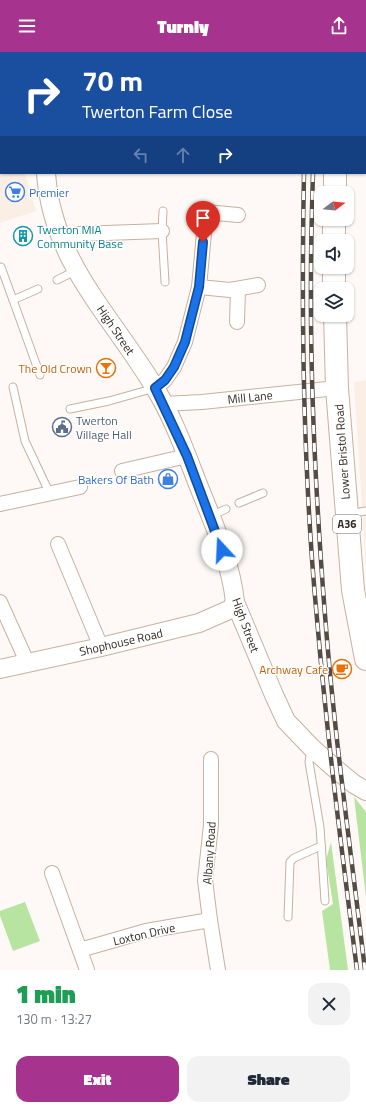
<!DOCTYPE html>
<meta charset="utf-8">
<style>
:root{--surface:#fff;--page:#f2f2f3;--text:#1f2937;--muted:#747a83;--accent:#a6338e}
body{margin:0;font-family:"Titillium Web",sans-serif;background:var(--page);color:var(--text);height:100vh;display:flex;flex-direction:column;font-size:15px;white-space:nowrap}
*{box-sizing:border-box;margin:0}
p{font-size:13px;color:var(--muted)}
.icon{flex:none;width:22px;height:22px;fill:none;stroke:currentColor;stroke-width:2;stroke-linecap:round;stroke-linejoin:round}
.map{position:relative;height:918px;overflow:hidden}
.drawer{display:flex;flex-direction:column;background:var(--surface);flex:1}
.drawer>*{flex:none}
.guide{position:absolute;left:0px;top:0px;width:366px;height:122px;box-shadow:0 1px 3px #0004;background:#1a4fa0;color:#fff;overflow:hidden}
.needle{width:26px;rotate:74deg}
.tools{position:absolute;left:314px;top:134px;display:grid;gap:8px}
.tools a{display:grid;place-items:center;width:40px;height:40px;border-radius:8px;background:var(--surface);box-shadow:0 1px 3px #0004;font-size:20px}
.pin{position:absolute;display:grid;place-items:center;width:34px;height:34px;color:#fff;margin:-41px -17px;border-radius:50% 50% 50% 0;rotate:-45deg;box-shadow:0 0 4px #0007}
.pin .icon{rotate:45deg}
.me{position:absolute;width:44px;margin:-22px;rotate:340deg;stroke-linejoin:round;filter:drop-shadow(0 0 3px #0008)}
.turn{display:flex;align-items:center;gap:14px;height:84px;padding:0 16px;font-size:18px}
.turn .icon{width:52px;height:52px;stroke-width:2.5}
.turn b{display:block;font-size:28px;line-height:34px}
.lanes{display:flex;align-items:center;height:38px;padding:0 16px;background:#0003;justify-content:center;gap:20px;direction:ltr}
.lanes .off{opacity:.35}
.round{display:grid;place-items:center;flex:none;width:42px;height:42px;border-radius:12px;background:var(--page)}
.head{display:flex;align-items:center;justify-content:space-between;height:68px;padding:0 16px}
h1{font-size:24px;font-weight:800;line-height:30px;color:#1e9e55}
.primary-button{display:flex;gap:8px;margin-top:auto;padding:8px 16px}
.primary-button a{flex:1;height:46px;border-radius:12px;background:var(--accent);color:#fff;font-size:16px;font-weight:800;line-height:46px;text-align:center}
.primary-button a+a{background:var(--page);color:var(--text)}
header{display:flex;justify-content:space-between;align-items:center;height:52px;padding:0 16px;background:var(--accent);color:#fff;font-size:18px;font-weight:800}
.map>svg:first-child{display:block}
</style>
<header><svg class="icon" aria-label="menu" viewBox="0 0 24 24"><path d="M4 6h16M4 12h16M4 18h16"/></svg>Turnly<svg class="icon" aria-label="share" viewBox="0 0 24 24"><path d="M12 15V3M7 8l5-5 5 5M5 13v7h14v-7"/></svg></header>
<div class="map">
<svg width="366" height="918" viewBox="0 0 366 918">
<rect width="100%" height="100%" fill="#fef9f6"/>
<g fill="#fbefe5">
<path d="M0,0H31L1,1V121H25L36,159L0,171Z"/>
<path d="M366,328V517L354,330Z"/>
</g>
<g fill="#b7e4a1">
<path d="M354,745L366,760V845Z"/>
<path d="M331,790L348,918H330L322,859L333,852L326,808Z"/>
<path d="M25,850L40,889L13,899L0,864V859Z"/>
</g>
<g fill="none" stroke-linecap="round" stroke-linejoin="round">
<defs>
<g id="service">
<path d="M143,1L144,0"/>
<path d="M163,159L162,179L165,230"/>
<path d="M1,215L13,248"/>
<path d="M57,228L77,218"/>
<path d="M38,237L13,248L40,323"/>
<path d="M13,335L25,389L50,442"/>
<path d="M70,357L109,349L155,336"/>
<path d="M239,451L263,441"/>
<path d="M349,462L366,459"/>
<path d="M211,464L226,457"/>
<path d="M311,698L309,710L320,775L325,849"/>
<path d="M288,865L290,810L294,806L321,794"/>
</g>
<g id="minor">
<path d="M240,1V0"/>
<path d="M365,9H366"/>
<path d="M61,189L78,182L162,179"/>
<path d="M199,235L230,238L258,233"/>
<path d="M237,270L238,237"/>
<path d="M155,336L165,328L174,315L185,290L199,235L206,160L238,163"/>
<path d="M163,352L202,350L337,336"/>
<path d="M122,419L187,404"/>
<path d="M0,452L80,435"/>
<path d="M58,492L101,595"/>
<path d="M0,550L27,610"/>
<path d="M211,707V773L205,828L210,868L218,918"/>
<path d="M52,821L87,918"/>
<path d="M80,898L146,879L210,868"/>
</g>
<g id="tertiary">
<path d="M49,1V0"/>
<path d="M46,121C52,210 112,264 155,336C174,367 186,402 199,435C214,472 231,511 235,550L274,643L286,669L312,696L332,714L354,732L366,739"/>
<path d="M0,617L101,595L199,571L231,557L235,550"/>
</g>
<g id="trunk">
<path d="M339,1V0"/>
<path d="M335,141V121"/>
<path d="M334,189V167"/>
<path d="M334,215V237"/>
<path d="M335,263L337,336L353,538L366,607"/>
</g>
</defs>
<use href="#service" stroke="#c7b19f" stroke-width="9"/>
<use href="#minor" stroke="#c7b19f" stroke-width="16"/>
<use href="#tertiary" stroke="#c7b19f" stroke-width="20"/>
<use href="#trunk" stroke="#c7b19f" stroke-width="24"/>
<use href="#service" stroke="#fff" stroke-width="7"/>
<use href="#minor" stroke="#fff" stroke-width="14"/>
<use href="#tertiary" stroke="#fff" stroke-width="18"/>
<use href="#trunk" stroke="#fff" stroke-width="22"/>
<defs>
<g id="rail">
<path d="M308,1V0"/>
<path d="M316,1V0"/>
<path d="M304,121C301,270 303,419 317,567C327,684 342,801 357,918"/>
<path d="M313,121C312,154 311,188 311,221C310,335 316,449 325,563C334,681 351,800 365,918"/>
</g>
</defs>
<use href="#rail" stroke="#534c45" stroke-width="4.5"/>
<use href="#rail" stroke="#fff" stroke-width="3" stroke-dasharray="9" stroke-linecap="butt"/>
</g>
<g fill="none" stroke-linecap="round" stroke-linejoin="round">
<defs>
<path id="route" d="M203,190L199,235L185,290L174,315L165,328L155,336L187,404L222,498"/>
</defs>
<use href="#route" stroke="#114b97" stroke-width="10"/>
<use href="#route" stroke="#1a73e8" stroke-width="7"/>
</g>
<defs>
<symbol id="supermarket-ring" viewBox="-11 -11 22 22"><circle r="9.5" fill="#fff" stroke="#3f7fe0" stroke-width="1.5"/><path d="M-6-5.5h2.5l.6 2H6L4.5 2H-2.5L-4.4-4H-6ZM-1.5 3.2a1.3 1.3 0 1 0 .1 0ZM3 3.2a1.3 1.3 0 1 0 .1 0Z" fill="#3f7fe0"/></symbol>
<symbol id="building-ring" viewBox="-11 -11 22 22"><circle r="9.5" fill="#fff" stroke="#0f9aa8" stroke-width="1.5"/><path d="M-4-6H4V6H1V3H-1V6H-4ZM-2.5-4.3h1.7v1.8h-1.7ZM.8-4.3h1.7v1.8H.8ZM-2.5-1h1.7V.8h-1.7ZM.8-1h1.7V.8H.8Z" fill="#0f9aa8"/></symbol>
<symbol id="bar-ring" viewBox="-11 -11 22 22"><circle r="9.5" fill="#fff" stroke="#e8710a" stroke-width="1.5"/><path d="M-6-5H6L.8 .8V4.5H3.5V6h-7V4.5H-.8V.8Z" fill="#e8710a"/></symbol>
<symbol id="civic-ring" viewBox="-11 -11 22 22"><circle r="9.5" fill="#fff" stroke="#5c6f8a" stroke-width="1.5"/><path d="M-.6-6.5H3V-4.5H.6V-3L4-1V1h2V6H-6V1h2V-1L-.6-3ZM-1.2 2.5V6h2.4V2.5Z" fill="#5c6f8a"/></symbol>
<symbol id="shop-ring" viewBox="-11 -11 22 22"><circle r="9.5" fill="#fff" stroke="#3f7fe0" stroke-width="1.5"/><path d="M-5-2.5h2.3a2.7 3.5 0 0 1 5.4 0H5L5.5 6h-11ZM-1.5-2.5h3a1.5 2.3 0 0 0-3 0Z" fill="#3f7fe0"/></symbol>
<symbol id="cafe-ring" viewBox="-11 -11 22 22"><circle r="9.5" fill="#fff" stroke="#e8710a" stroke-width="1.5"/><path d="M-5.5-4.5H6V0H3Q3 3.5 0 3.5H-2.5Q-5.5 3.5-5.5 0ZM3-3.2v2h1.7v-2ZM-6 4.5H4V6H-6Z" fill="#e8710a"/></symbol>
</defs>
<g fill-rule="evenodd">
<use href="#supermarket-ring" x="4" y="129" width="22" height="22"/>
<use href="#building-ring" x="12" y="173" width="22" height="22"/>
<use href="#bar-ring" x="95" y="305" width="22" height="22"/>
<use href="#civic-ring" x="51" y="364" width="22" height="22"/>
<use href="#shop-ring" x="157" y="416" width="22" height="22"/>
<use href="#cafe-ring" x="331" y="606" width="22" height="22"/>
</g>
<g text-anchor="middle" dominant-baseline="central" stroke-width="3" stroke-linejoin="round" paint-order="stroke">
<rect fill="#fff" stroke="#706a65" stroke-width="1" x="333" y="463" width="28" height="18" rx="3"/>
<g font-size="11" font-weight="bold" fill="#322a23">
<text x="347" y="472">A36</text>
</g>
<g font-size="12" fill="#366cbe" stroke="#fff" text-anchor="start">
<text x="29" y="140">Premier</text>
<text x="154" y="427" text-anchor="end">Bakers Of Bath</text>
</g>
<g font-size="12" fill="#0d838f" stroke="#fff" text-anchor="start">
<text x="37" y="177">Twerton MIA<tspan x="37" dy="14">Community Base</tspan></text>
</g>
<g font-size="12" fill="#322a23" stroke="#fff">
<text transform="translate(116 278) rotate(56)">High Street</text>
<text transform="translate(250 345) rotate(-6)">Mill Lane</text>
<text transform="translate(342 400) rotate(-94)">Lower Bristol Road</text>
<text transform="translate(246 573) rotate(70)">High Street</text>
<text transform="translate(121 590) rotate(-13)">Shophouse Road</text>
<text transform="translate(209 801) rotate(-86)">Albany Road</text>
<text transform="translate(144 882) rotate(-13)">Loxton Drive</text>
</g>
<g font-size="12" fill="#c56008" stroke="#fff" text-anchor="end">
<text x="92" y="316">The Old Crown</text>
<text x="328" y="617">Archway Cafe</text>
</g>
<g font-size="12" fill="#4e5e75" stroke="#fff" text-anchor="start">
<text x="76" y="368">Twerton<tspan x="76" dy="14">Village Hall</tspan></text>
</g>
</g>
</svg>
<div class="tools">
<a><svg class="needle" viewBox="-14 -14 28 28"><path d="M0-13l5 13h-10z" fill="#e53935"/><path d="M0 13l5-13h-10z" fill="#747a83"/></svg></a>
<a><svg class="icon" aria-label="sound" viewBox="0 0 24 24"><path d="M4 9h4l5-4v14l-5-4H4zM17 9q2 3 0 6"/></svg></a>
<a><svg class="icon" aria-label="layers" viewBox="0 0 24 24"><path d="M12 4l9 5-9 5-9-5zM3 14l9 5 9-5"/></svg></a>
</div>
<div class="pin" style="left:203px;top:190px;background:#d93025"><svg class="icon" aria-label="arrive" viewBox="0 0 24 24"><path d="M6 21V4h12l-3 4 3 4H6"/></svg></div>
<svg class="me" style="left:222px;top:498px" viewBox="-20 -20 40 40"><circle r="19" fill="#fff"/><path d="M0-13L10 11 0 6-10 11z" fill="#1a73e8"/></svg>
<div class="guide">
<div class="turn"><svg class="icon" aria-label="right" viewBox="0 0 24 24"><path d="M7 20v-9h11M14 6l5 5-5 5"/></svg><div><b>70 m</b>Twerton Farm Close</div></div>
<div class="lanes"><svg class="icon off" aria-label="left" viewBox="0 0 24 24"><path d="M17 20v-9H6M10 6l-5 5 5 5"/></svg><svg class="icon off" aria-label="ahead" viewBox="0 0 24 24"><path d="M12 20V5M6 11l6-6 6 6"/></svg><svg class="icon" aria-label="right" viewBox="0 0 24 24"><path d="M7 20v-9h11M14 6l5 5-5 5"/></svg></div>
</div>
</div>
<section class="drawer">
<div class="head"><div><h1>1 min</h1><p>130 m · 13:27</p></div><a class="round"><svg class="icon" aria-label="close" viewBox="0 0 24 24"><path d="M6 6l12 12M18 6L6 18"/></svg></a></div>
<div class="primary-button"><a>Exit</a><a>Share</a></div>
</section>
